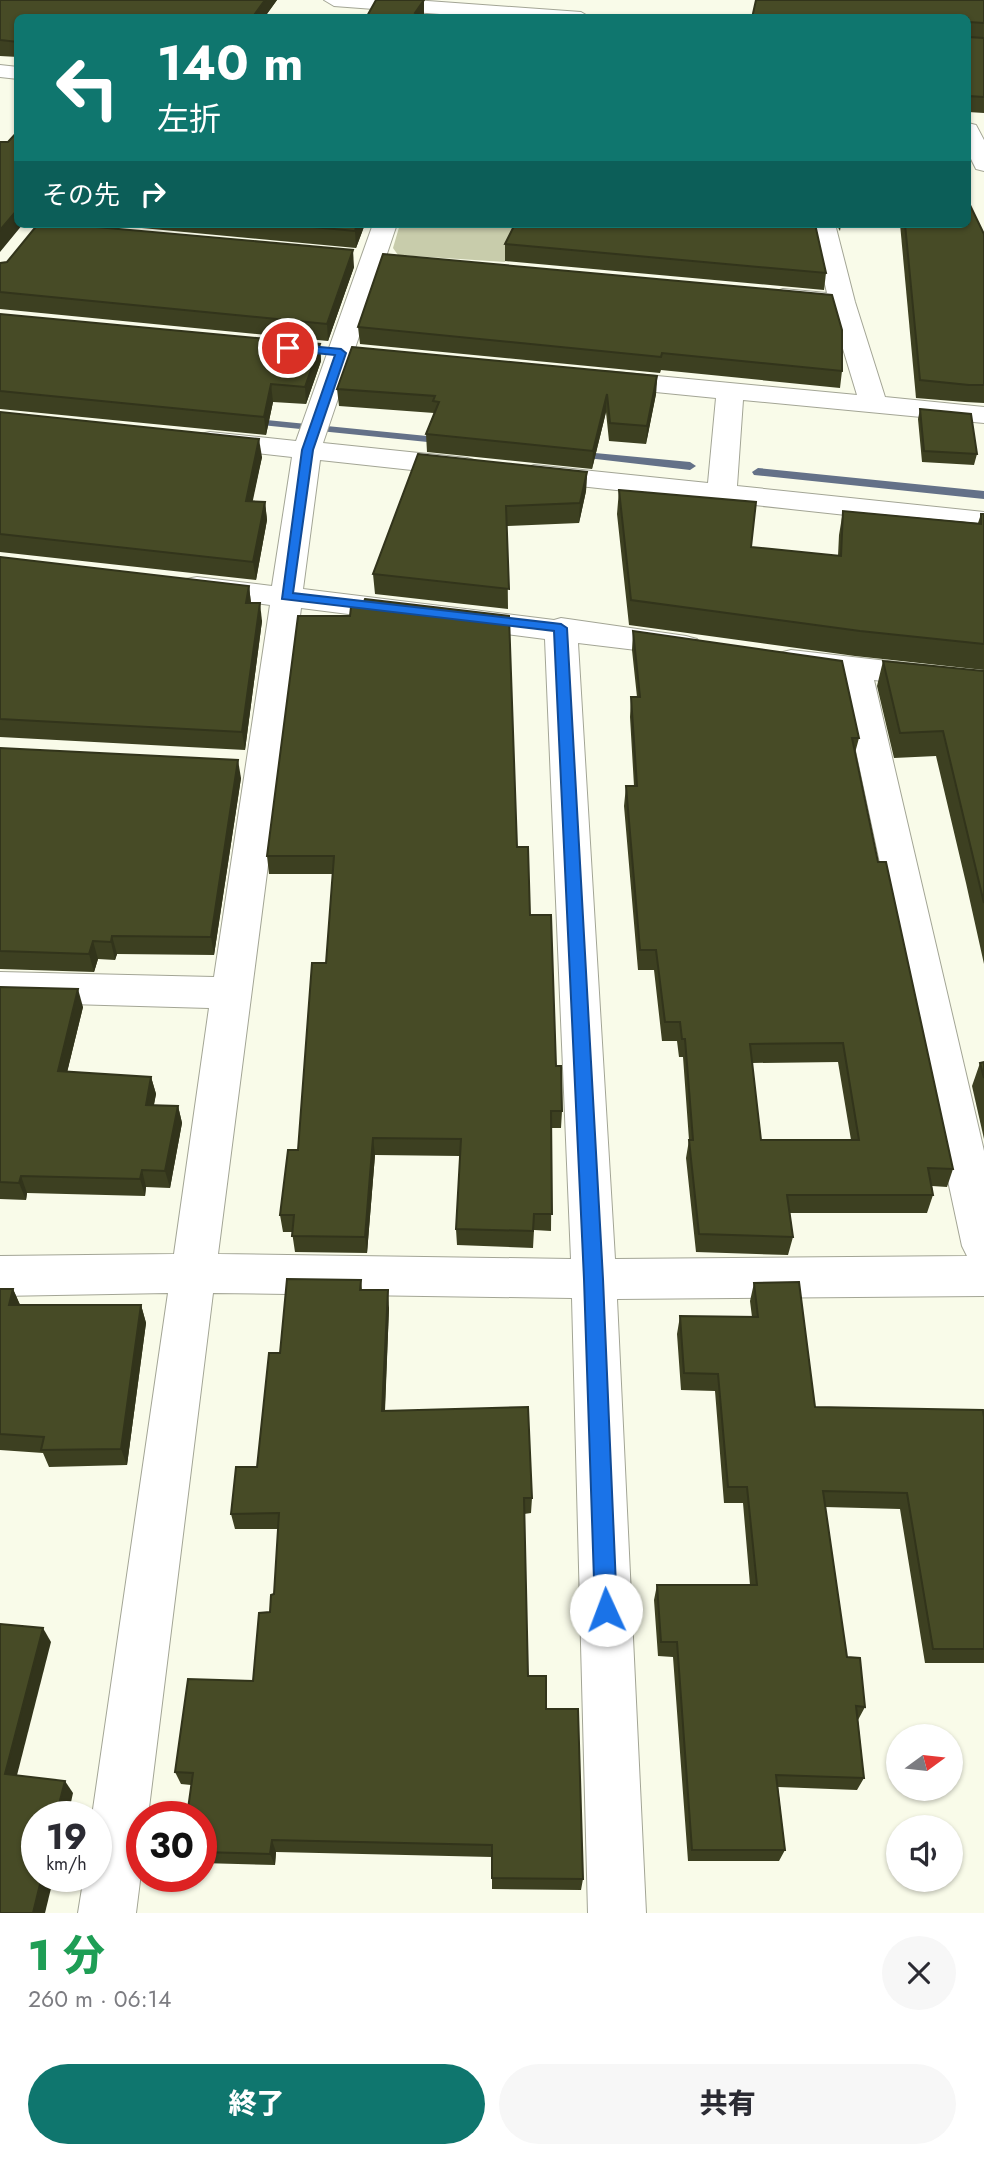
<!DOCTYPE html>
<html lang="ja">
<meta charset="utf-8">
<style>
:root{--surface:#fff;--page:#f7f7f7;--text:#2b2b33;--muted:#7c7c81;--accent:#0f766e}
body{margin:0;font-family:Jost,"Noto Sans JP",sans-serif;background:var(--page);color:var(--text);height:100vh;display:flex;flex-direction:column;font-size:26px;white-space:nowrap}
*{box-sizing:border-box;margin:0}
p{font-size:23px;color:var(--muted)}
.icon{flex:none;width:38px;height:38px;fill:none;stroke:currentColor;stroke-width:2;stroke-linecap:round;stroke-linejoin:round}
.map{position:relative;height:1913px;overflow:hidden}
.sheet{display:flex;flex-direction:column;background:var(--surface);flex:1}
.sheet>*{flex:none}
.banner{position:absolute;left:14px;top:14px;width:957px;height:214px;border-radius:10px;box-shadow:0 2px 5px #0004;background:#0f766e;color:#fff;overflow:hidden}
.needle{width:46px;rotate:75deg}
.fabs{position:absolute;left:886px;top:1724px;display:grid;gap:14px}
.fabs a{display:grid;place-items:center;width:77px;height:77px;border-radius:50%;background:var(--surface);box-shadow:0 2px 5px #0004;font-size:35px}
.speed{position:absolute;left:21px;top:1801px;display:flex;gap:14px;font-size:35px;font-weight:700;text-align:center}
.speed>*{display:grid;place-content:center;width:91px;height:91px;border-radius:50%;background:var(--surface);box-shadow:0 2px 5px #0004;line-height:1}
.speed small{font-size:18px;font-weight:400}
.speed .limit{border:10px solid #d22;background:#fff;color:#111}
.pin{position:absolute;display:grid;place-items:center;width:60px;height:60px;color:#fff;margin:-30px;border:4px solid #fff;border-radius:50%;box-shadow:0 2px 7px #0007}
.me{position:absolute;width:77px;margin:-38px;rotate:358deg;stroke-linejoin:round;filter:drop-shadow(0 0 5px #0008)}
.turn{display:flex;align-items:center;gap:24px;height:147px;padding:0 28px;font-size:32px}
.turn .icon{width:91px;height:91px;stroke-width:2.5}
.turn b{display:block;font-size:49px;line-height:60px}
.then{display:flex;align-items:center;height:66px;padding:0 28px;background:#0003;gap:14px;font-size:26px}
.round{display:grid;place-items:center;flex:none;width:74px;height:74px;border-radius:37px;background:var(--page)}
.overview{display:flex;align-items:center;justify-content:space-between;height:119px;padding:0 28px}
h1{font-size:42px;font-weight:800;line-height:52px;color:#1e9e55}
.action{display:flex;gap:14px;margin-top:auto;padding:14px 28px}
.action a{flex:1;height:80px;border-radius:42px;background:var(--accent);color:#fff;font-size:28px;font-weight:800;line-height:80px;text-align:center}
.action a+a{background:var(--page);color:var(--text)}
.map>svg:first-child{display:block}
</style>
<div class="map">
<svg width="984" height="1913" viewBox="0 0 984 1913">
<rect width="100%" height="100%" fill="#f9fbe9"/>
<path fill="#c8ccab" d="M400,224H503L516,226L505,262L398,255L393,248Z"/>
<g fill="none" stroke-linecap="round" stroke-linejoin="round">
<g fill="#647188" fill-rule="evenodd">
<path d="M247,418L447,438L453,441L447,444L243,423L241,421Z"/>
<path d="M574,451L690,462L696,466L690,470L570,456L568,454Z"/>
<path d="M758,468L984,491V499L754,475L752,472Z"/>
</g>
<defs>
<g id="minor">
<path d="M324,0H414L581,12L591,18H493L334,6Z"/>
<path d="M0,65L18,67V79L0,77Z"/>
<path d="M968,123L976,125L984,140V171L976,169L968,153Z"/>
<path d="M373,224H397L323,443L467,458L477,461L481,467L477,473L467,476L320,460L303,589L554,620L561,618L686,636L697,639L702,646L697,653L686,656L578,643L615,1259L967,1256L962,1246L840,676L779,667L775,660L779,653L791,650L984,672V694L874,680L984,1151V1296L617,1299L646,1913H588L572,1298L213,1293L148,1816H142V1865L136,1913H78L84,1876H96V1816H92L168,1293L0,1296V1256L174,1254L209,1008L0,1002V972L214,977L270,605L197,595L186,593L181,586L186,579L197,577L272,586L292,457L210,448L200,446L196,440L200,434L210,432L296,441ZM301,608L545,639L571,1259L218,1254Z"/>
<path d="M811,224H835L855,302L885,397L984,407V423L743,400L737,486L984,512V530L524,480L520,474L524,468L534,465L708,483L716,398L605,387L595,385L592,379L595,373L605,371L857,395L831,309L774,302L770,297L774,292L783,289L827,293Z"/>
</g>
</defs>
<use href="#minor" stroke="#a3a595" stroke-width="2"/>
<use href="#minor" fill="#fff" fill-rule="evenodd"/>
</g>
<g fill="#3d4021" fill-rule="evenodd">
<path d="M0,0H277L264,18H18V57L0,56Z"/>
<path d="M984,0V113L968,112V18Z"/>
<path d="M99,224H365L356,248Z"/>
<path d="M836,224H841L840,231Z"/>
<path d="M900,224H968L984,234V403L965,402L916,398Z"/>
<path d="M505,244L826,273L824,290L505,261Z"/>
<path d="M383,254L842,371L840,388L661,370L660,373L360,344L358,327Z"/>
<path d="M0,263L354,267L328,341L0,309Z"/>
<path d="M0,314L320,344L321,361L306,404L273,402L266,435L0,409Z"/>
<path d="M657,376L656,394L646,444L609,441L606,412L592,469L427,452L426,434L434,413L339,406L337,389Z"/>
<path d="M920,409L977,454L974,465L922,462L918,419Z"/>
<path d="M0,412L262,457L252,501L265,502L267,520L256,580L0,552Z"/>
<path d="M418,454L587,472L586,491L579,523L507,526L508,609L375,594L373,574Z"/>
<path d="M619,490L751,547L838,556L839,535L843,511L978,523L981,514H984V670L855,656L629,625L617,514Z"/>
<path d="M0,557L249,586L251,603L262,621L245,750L0,737Z"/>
<path d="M633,631L859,738L855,753L878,862L953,1169L947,1187L932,1186L933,1195L927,1213H790L793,1237L788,1255L696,1252L686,1158L689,1140L683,1057H679L677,1041H662L654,970H638L624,806L626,786H634L630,717L631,697H637L632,650ZM838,1062L851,1140H761L752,1063Z"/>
<path d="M883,661L984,671V964L966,883L936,756L894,758L877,686Z"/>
<path d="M0,748L241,778L214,955L117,954L115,960L98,959L94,972L0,969Z"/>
<path d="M517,847L530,915L556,1066L562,1111L561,1128H552L551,1231L534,1230L533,1248L457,1245L456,1229L460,1156L375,1155L367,1253L295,1252L292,1232H283L280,1215L298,1150L326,963L333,874H269L267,856Z"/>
<path d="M0,987L83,1007L67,1072L151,1077L156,1094L154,1105L178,1106L182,1123L170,1188L146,1187L145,1196L27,1193L26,1200L0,1199Z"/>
<path d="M984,1062V1139L972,1086L980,1063Z"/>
<path d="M361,1280L362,1290L389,1308L385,1411L532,1498L531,1513L524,1514L528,1676L546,1709L583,1879L581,1890L492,1889V1857L276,1852L275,1865L201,1863V1816L191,1785L181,1784L175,1772L253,1681L274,1594L278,1529H235L231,1514L257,1467L280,1353Z"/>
<path d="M754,1283L815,1407L984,1417V1663H925L900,1509L825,1507L847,1657L865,1707L858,1720L864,1778L857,1790L778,1787L785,1850L779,1861H688L673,1657L658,1656L654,1600L657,1585H750L743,1503H724L715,1391L681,1390L677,1334L680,1316L752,1317L750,1301Z"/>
<path d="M0,1289H13L20,1305H141L146,1323L127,1465L49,1467L43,1453L0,1450Z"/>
</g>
<g fill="#32341b">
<path d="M265,0H277L264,18H252Z"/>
<path d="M424,0V15L423,18L415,13Z"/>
<path d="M18,209V224H23L0,252V230Z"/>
<path d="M357,224H365L356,248L355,231Z"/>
<path d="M353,250L354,267L328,341L327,324Z"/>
<path d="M320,344L321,361L306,404L305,387Z"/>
<path d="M657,376L656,394L646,444L647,426Z"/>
<path d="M271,384L273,402L266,435L264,417Z"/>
<path d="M607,394L606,412L592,469L593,451Z"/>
<path d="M259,439L262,457L249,519L246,501Z"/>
<path d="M587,472L586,491L579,523L580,503Z"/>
<path d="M265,502L267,520L256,580L253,562Z"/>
<path d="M249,586L251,604L246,603Z"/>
<path d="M260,603L262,621L245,750L242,732Z"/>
<path d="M238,760L241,778L214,955L211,937Z"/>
<path d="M112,936L117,954L115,960L111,942Z"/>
<path d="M93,941L98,959L94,972L89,954Z"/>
<path d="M78,989L83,1007L63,1089L58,1071Z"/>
<path d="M151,1077L156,1094L150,1122L146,1105Z"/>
<path d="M178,1106L182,1123L170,1188L165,1171Z"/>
<path d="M373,1138L375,1155L367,1253L365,1237Z"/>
<path d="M142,1170L146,1187L145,1196L140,1179Z"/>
<path d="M21,1176L27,1193L26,1200L19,1183Z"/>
<path d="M13,1289L21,1307L9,1305Z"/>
<path d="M388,1290L389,1308L384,1428L382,1411Z"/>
<path d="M141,1305L146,1323L127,1465L121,1449Z"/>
<path d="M43,1628L51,1642L14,1787L5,1774Z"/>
<path d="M65,1781L73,1793L68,1816H56Z"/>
<path d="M272,1840L276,1852L275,1865L270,1854Z"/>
<path d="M42,1876H54L45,1913H33Z"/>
</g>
<g fill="#474b26" stroke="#32341b" stroke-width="2" fill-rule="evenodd">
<path d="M0,0H265L252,18H18V42L0,40Z"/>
<path d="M376,0H424L415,13L424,18H366Z"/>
<path d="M756,0H984V23L969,22V37L984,38V97L968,96V18H752Z"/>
<path d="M18,131V209L0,230V142H8Z"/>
<path d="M968,201L984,234V385H969L920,380L905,224H968Z"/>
<path d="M38,224H63L353,250L327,324L0,292V263L7,262Z"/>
<path d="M281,224H357L355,231Z"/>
<path d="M515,224H815L826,273L505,244Z"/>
<path d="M383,254L832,295L842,330V371L662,353L661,357L358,327Z"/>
<path d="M0,314L320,344L305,387L271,384L264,417L0,391Z"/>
<path d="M352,347L657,376L647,426L610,423L607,394L593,451L426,434L439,402L433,401L435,396L337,389Z"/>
<path d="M920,409L971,414L977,454L924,451Z"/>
<path d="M0,412L259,439L246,501L265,502L253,562L0,534Z"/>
<path d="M418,454L587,472L580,503L506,506L509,589L373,574Z"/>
<path d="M619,490L756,502L751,547L841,556L843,511L981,524V514H984V644L860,631L631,600Z"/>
<path d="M0,557L249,586L246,603H260L242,732L0,719Z"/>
<path d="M365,599L509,616L517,847H528L530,915H551L556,1066H561L562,1111H551L552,1214H534L533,1231L456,1229L461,1139L373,1138L365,1237L292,1236L294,1215H280L288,1150H298L312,963H326L334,856H267L298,616H350L351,607H362Z"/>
<path d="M633,631L842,661L859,738H852L878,862H886L953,1169L928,1168L933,1195H787L793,1237L699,1234L689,1140H693L685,1039H682L680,1022H665L656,950H640L626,786H637L631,697H640ZM843,1043L859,1140H761L750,1044Z"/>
<path d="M883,661L984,671V903L943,731L900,733Z"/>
<path d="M0,748L238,760L211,937L112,936L111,942L93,941L89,954L0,951Z"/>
<path d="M0,987L78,989L58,1071L151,1077L146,1105L178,1106L165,1171L142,1170L140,1179L21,1176L19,1183L0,1182Z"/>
<path d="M984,1062V1078L980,1063Z"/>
<path d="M287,1279L361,1280L360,1290H388L382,1411L528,1407L532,1498H524L528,1676H546V1709H578L583,1879L492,1878V1845L272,1840L270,1854L201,1852V1816H187L193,1773L175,1772L188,1679L253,1681L259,1613L270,1612L271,1595L274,1594L279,1513L231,1514L236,1467H257L269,1353H280Z"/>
<path d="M799,1282L815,1407L983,1410L984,1417V1649H933L907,1493L823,1491L847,1657L860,1658L865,1707L856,1706L864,1778L776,1775L785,1850H692L677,1642H661L657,1585H757L747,1487H728L718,1374L684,1373L680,1316L758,1317L754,1283Z"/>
<path d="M0,1289H13L9,1305H141L121,1449L41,1450L44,1437L0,1434Z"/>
<path d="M0,1624L43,1628L5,1774L65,1781L56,1816H37V1876H42L33,1913H0Z"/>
</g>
<path fill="#1a73e8" stroke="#114b97" stroke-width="2" d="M288,344L341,349L346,353L313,450L293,593L561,624L567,628L603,1279L617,1610L614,1617L606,1620L598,1617L595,1610L584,1279L554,631L282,599L302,450L335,355L285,350L283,348Z"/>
</svg>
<div class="fabs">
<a><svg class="needle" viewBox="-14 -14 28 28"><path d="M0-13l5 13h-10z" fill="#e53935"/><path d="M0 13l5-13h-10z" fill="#7c7c81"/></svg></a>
<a><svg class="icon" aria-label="sound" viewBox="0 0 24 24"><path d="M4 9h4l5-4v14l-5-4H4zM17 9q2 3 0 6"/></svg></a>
</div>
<div class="speed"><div>19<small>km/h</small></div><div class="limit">30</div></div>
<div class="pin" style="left:288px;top:348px;background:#d93025"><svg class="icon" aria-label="arrive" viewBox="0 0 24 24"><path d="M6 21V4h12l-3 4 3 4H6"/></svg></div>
<svg class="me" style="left:606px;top:1610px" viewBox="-20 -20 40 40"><circle r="19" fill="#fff"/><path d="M0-13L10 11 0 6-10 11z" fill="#1a73e8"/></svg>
<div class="banner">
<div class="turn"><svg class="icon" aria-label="left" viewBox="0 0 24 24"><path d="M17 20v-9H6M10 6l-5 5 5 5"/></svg><div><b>140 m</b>左折</div></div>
<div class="then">その先<svg class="icon" aria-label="right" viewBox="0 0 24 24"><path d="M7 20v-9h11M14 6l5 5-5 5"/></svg></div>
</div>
</div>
<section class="sheet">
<div class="overview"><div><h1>1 分</h1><p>260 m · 06:14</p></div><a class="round"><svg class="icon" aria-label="close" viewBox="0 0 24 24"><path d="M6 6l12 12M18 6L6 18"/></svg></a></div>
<div class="action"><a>終了</a><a>共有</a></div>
</section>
